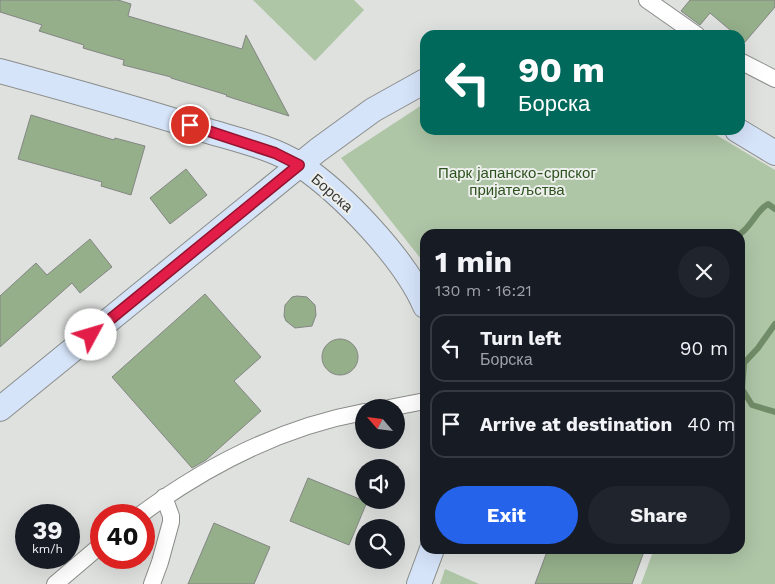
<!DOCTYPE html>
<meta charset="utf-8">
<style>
:root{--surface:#171b24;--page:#20242c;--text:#f1f3f6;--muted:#9ea1a6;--line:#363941;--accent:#2563eb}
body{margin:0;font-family:"Work Sans",sans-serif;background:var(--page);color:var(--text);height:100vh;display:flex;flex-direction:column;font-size:19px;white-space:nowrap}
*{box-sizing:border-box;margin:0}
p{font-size:16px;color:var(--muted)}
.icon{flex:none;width:28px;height:28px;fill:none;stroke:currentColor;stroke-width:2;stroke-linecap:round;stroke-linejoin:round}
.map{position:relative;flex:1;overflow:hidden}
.side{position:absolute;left:420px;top:229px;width:325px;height:325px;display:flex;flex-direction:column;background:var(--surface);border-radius:15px;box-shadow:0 5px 20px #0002}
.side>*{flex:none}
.hud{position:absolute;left:420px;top:30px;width:325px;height:105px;border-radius:15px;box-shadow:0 5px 20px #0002;background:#00695c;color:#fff;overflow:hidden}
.needle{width:32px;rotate:298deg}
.fabs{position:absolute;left:355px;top:399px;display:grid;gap:10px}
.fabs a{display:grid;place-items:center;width:50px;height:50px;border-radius:50%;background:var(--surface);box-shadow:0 5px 20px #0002;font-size:25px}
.speed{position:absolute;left:15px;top:504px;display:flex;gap:10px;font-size:25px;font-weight:700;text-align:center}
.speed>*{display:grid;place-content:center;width:65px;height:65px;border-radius:50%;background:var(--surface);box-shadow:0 5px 20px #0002;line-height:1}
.speed small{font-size:12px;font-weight:400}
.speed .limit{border:8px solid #d22;background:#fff;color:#111}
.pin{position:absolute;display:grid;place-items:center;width:42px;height:42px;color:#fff;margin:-21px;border:2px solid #fff;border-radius:50%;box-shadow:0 1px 5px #0007}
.me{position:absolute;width:55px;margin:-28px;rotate:51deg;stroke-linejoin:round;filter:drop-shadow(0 0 4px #0008)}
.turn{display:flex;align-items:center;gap:18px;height:105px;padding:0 15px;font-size:22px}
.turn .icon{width:65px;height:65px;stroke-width:2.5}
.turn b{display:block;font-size:35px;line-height:42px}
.round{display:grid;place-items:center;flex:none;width:52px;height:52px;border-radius:26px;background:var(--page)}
.overview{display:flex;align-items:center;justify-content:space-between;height:85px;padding:0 15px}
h1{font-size:30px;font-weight:700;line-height:38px}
.action{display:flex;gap:10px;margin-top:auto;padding:10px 15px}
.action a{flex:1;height:58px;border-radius:30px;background:var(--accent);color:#fff;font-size:20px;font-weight:700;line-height:58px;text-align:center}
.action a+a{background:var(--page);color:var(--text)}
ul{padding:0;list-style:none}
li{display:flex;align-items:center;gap:15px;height:68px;margin:0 10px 8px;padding:0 5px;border:2px solid var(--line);border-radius:15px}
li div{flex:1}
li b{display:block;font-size:19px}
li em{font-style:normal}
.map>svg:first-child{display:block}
</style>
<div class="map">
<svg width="775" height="584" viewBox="0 0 775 584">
<rect width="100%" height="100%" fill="#dfe1df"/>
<g fill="#aec5a6">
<path d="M253,0H354L364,10L315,61Z"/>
<path d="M425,103V130H708L775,170V584H641L654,549H740V234H425V264L341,158Z"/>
<path d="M445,569L479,584H440Z"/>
</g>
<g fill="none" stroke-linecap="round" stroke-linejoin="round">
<g stroke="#718c68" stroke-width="6">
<path d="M740,234C752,226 756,211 768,204L775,209"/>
<path d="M775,324L758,348L744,363L742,389L752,405L775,412"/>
</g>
</g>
<g fill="#94af8a" stroke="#848683">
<path d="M0,0H118L131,4L128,16L242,49L246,35L289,116L226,96L227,95L171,78V77L123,65L124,60L83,48L84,45L39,31L42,25L0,12Z"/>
<path d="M690,0H775V7L745,42L740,38V35H736L710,13L700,25L681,11Z"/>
<path d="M31,115L114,140L115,138L145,146L131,195L101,186L102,182L18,159Z"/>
<path d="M186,169L207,195L170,224L150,198Z"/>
<path d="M90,239L112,267L80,293L72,283L0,347V296L36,263L47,275Z"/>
<path d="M205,294L261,357L234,381L261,411L206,460L192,468L112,377Z"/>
<path d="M297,296L307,297L315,305L316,315L312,326L295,328L286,321L284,316L285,305L292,297Z"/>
<circle cx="340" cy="357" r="18"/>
<path d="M308,478L367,502L349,545L290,521Z"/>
<path d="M214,523L270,547L254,584H188Z"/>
<path d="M548,549H645L632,584H535Z"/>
</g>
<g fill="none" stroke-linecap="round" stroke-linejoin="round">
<defs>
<g id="street">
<path d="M647,0L697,35"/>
<path d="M740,61L775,79"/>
<path d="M389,408L425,401"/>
<path d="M140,515C206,466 282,427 364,412"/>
<path d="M55,584L101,545"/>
<path d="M152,584L160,562L171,522V516L164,497"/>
</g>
<g id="secondary">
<path d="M0,71C70,90 139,109 208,131C238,140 274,148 300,165C343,194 405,259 425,306"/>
<path d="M737,130L775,153"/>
<path d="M0,409L318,150L373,110L425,81"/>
<path d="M419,584L432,549"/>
</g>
</defs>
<use href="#street" stroke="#8b8d8a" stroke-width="18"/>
<use href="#secondary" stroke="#8b8d8a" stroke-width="26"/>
<use href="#street" stroke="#fff" stroke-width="16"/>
<use href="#secondary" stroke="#d6e4fa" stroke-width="24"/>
</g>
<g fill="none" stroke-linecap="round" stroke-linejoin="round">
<defs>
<path id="route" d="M91,335L299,165L275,153L190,125"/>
</defs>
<use href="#route" stroke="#92132f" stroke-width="12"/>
<use href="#route" stroke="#e11d48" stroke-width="9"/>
</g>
<g text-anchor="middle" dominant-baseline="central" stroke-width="4" stroke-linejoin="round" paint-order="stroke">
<g font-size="15" fill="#2d521e" stroke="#edefec">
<text x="517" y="173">Парк јапанско-српског<tspan x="517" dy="17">пријатељства</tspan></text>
</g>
<g font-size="15" fill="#343534" stroke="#edefec">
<text transform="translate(332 193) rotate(41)">Борска</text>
</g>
</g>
</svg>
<div class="fabs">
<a><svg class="needle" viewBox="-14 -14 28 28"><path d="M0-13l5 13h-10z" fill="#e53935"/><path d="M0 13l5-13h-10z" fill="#9ea1a6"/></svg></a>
<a><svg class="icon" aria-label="sound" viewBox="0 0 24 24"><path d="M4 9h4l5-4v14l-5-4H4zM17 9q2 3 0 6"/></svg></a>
<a><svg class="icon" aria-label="search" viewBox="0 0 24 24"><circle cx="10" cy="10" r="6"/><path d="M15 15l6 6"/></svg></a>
</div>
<div class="speed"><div>39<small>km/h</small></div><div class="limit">40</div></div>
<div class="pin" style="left:190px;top:125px;background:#d93025"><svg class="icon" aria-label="arrive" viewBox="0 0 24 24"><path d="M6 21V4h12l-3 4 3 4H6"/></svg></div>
<svg class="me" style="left:91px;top:335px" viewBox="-20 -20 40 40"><circle r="19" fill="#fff"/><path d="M0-13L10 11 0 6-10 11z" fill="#e11d48"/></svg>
<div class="hud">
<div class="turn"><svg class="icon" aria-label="left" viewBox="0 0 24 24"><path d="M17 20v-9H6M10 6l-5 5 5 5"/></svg><div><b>90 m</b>Борска</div></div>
</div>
<section class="side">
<div class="overview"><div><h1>1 min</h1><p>130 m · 16:21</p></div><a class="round"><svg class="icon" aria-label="close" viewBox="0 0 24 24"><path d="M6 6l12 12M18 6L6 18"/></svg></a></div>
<ul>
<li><svg class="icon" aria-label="left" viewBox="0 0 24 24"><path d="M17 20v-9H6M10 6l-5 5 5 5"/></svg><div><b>Turn left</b><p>Борска</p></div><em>90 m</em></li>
<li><svg class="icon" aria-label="arrive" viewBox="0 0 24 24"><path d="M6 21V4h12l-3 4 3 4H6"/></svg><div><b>Arrive at destination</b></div><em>40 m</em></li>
</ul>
<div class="action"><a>Exit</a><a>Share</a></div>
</section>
</div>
